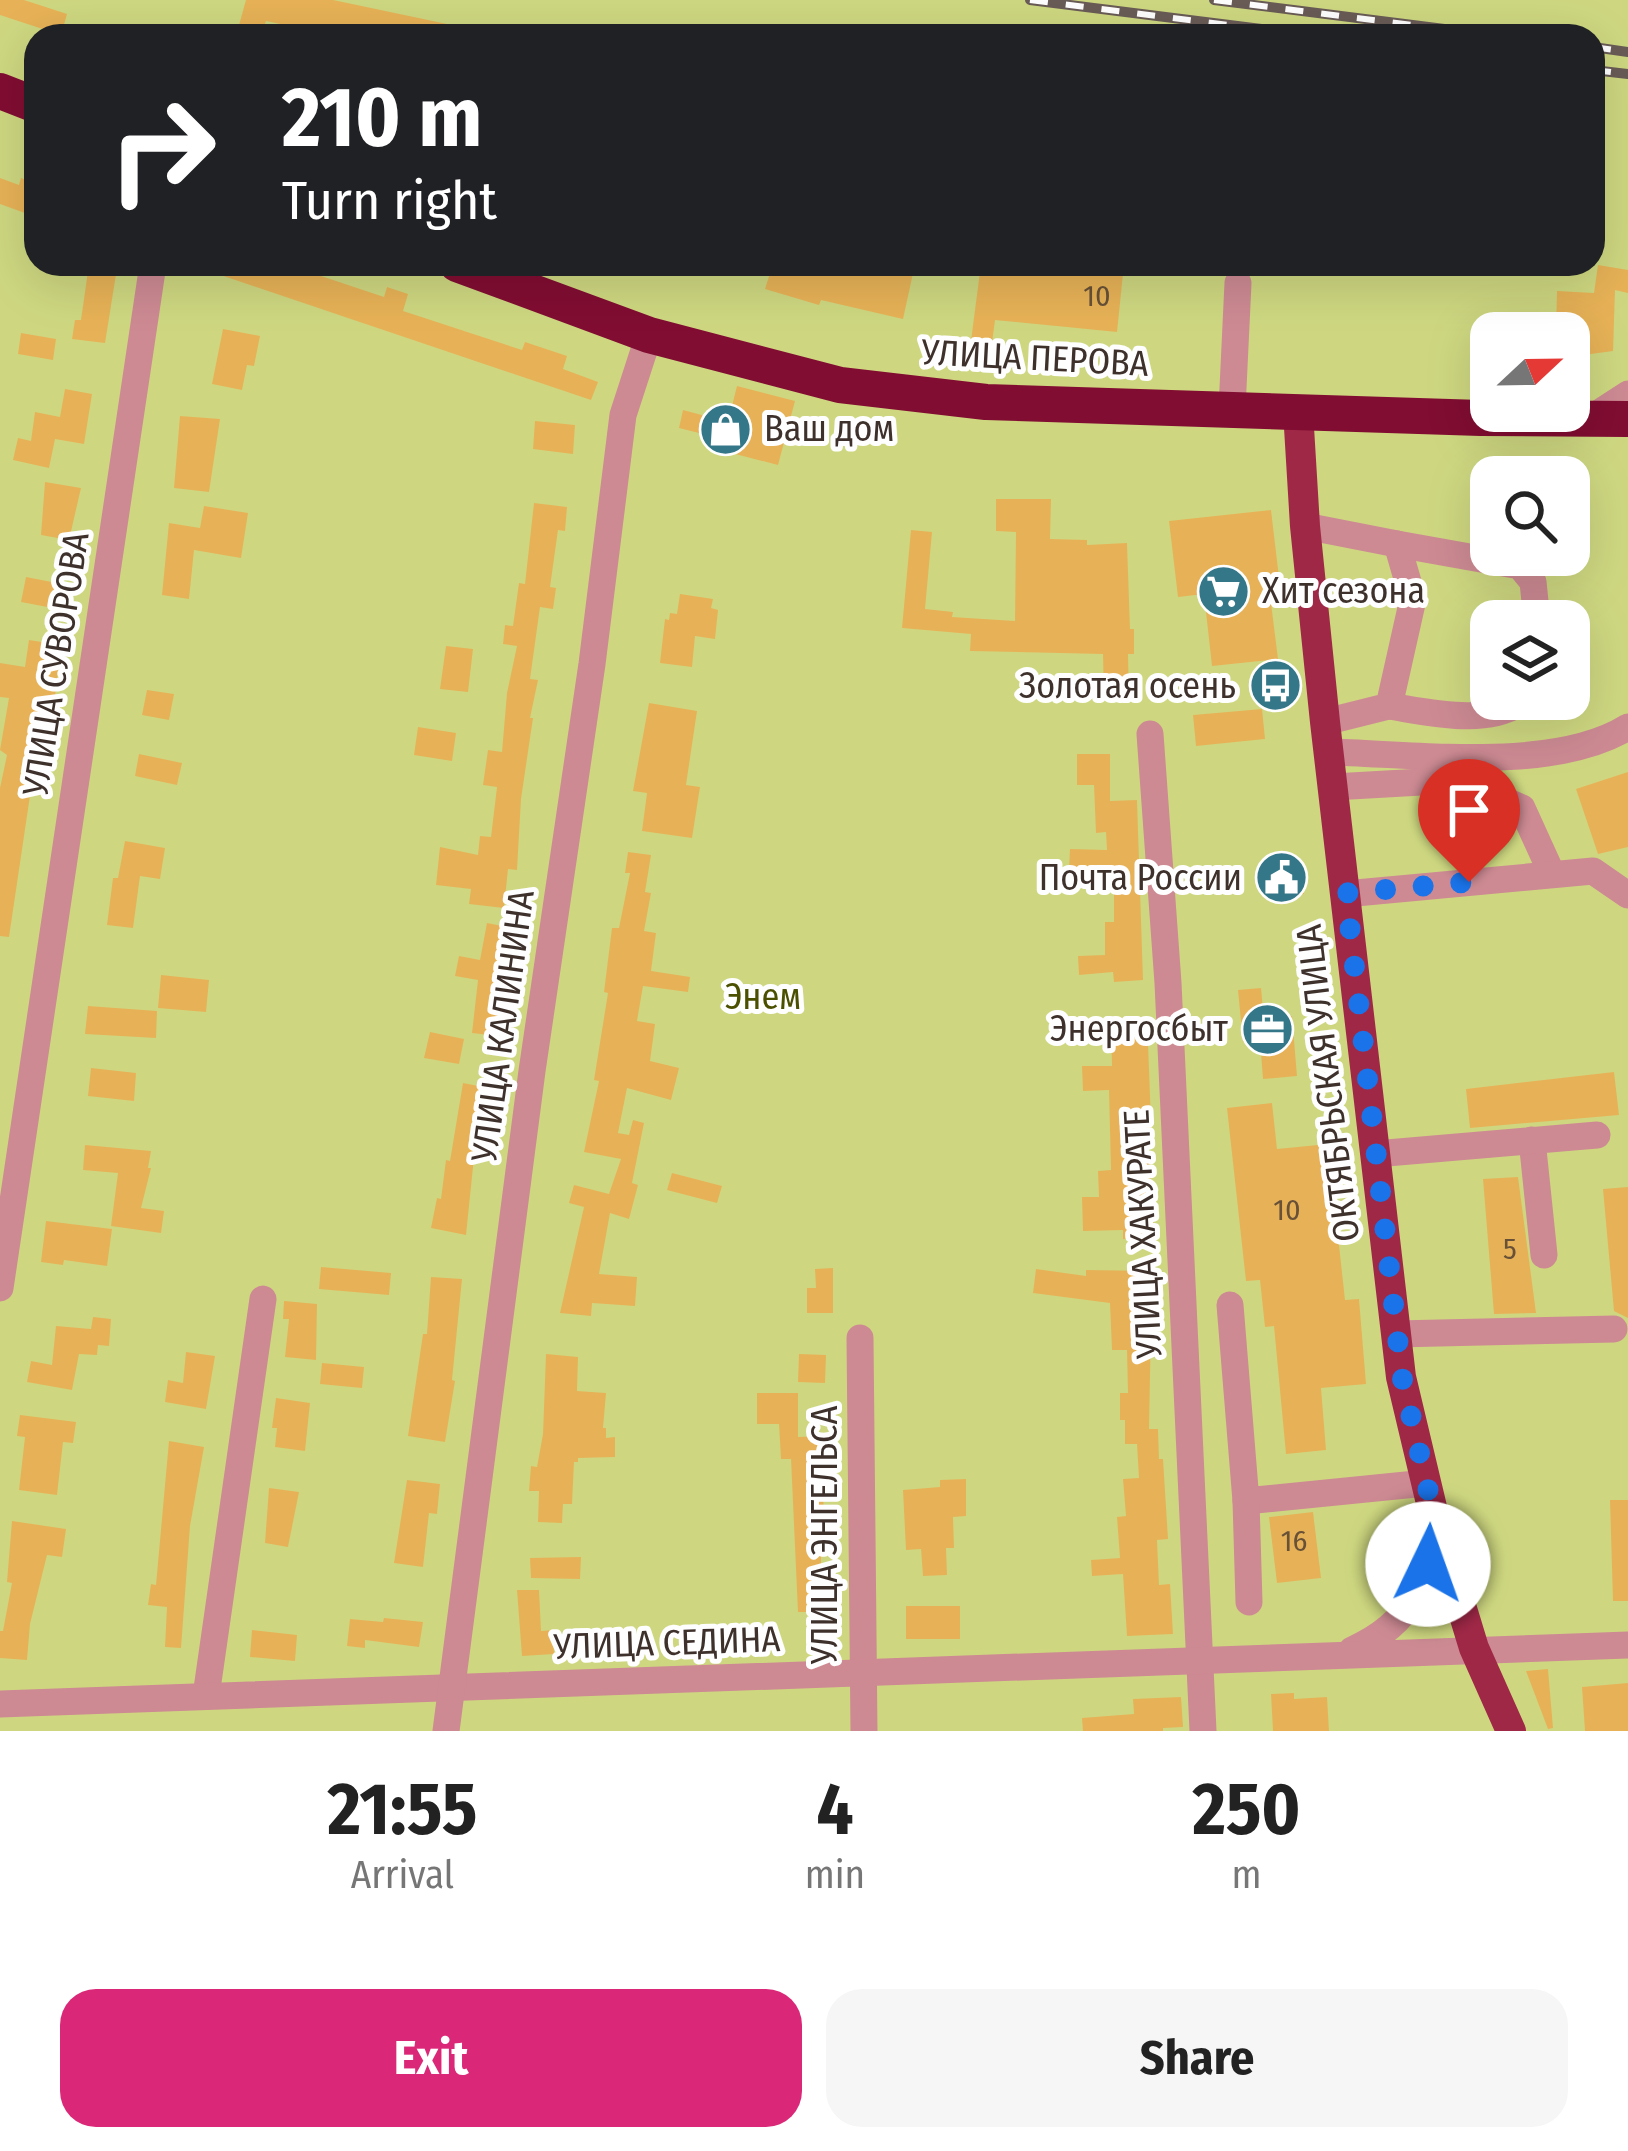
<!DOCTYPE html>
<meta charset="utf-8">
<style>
:root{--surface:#fff;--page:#f6f6f6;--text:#222;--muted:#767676;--accent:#db2777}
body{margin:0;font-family:"Fira Sans Condensed",sans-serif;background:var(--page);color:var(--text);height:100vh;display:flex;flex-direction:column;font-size:45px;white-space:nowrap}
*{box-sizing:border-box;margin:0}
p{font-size:39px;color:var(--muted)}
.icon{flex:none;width:66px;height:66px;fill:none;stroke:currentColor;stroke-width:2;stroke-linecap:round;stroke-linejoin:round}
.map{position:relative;height:1731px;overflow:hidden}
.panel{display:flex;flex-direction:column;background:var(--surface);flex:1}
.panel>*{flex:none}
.top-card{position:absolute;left:24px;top:24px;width:1581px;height:252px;border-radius:36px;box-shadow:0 12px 48px #0002;background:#202124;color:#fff;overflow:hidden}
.needle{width:78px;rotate:68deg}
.controls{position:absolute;left:1470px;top:312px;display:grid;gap:24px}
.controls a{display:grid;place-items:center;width:120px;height:120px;border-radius:24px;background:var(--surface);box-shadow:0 12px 48px #0002;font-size:60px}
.pin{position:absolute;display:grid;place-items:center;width:102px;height:102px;color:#fff;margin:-123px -51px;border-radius:50% 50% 50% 0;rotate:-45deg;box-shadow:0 0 12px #0007}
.pin .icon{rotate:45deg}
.me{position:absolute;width:132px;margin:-66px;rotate:3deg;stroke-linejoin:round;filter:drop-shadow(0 0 9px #0008)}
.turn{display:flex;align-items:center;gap:42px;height:252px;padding:0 60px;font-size:54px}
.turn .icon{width:156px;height:156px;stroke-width:2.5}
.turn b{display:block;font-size:84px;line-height:102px}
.eta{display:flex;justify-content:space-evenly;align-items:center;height:204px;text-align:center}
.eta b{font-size:72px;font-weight:700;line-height:84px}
.action{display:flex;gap:24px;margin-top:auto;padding:24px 60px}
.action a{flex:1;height:138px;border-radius:36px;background:var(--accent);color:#fff;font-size:48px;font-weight:700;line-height:138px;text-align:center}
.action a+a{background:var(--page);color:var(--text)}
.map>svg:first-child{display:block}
</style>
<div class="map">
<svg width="1628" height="1731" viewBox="0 0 1628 1731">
<rect width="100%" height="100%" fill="#fbede7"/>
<path fill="#ced780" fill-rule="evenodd" d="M0,0H1628V1731H0ZM36,36H1593V264H36ZM1491,333H1569V411H1491ZM1491,477H1569V555H1491ZM1491,621H1569V699H1491Z"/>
<g fill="#e7b257">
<path d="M0,0H24L67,14L61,35L0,15Z"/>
<path d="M246,0H333L466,28L465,36H338L266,21L261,36H236Z"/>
<path d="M0,178L19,185L21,178L36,184V217L0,204Z"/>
<path d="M89,264L117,268L105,343L72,339L75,320H81Z"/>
<path d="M197,264H272L287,269L288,265L384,297L387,287L408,294L403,311L522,350L525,342L567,356L563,369L598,382L591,400L197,267Z"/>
<path d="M773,264H915L903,319L821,300L819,305L765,289Z"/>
<path d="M981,264H1124L1117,332L995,320L992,343L971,341Z"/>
<path d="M1598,265L1628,270V293L1615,290L1613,351L1569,357V333H1556L1557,291L1594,293Z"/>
<path d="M223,329L260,336L254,366L247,365L242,390L212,384Z"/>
<path d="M21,333L56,339L53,360L18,354Z"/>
<path d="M737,386L795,401L778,465L720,450L723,439L679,428L683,410L728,422Z"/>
<path d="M65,389L92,394L84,444L55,439L49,468L13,460L18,438L31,441L35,412L60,417Z"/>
<path d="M180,416L220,419L209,492L174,488Z"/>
<path d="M535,421L575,425L573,454L533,449Z"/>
<path d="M45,482L81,488L69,540L41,535Z"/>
<path d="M996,499H1051L1050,539L1087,540V545L1127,543L1130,629H1134V654H1128L1129,700H1104L1103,654L970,651L971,634L902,628L911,530L932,532L925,609L953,612L952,617L1015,621L1016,532L996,531Z"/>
<path d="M534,503L567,507L565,531L558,530L550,587L556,588L553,609L540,607L530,679L538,680L530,718H533L521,799L517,870L508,869L504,908L469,904L471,889L436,885L440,847L478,855L480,836L491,837L497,787L483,785L488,750L502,752L507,693L517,646L503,644L505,625L513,626L519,583L525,584Z"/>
<path d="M204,506L248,513L241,558L194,550L189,599L162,595L169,523L200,528Z"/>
<path d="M1271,510L1280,586L1269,587L1278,659L1212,666L1204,594L1178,597L1169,521Z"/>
<path d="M26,577L62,584L58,609L21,602Z"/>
<path d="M680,594L713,599L711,608L718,610L715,639L695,636L692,667L660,663L665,619L669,620L670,613L677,614Z"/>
<path d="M29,640L61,645L54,705L44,704L33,771L38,772L36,790L31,789L9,937L0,936V788L7,755L0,750L9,698L0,697V663L25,667Z"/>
<path d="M446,646L473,649L468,692L440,689Z"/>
<path d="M147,690L174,694L169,720L142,715Z"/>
<path d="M649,703L697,711L686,785L700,787L692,838L642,831L647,793L633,791Z"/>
<path d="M1262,709L1265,739L1196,746L1193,715Z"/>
<path d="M418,727L456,733L452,761L414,755Z"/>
<path d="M139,754L182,763L177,785L135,776Z"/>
<path d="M1077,754H1110V801L1137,800L1143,980L1114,982L1113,972L1079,975L1078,956L1105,955V922H1114V871L1069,870L1070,849L1107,850L1106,832L1096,833L1094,785H1077Z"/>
<path d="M1628,772V847L1598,854L1576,789Z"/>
<path d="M125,841L165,848L160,879L140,876L133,928L107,925L113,878H118Z"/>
<path d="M628,852L651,855L645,892L651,893L644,931L656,933L651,971L690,977L688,992L643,986L637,1021L655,1024L650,1061L679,1068L671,1100L627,1088L618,1133L629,1135L633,1120L644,1123L632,1183L638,1185L629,1219L610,1213L599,1274L637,1277L635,1306L592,1303L591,1316L560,1313L584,1207L569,1203L574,1185L609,1194L621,1159L584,1152L599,1081L594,1080L608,993L604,992L612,928H619L630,873H625Z"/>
<path d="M1299,858L1304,894L1267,898L1263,862Z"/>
<path d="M487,923L513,928L498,1036L472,1033L478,980L455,976L459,956L480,960Z"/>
<path d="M161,975L209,980L206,1012L158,1008Z"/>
<path d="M1261,988L1264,1019L1292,1016L1297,1076L1263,1079L1260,1040L1243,1042L1238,990Z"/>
<path d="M88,1006L157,1011L156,1038L85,1034Z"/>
<path d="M1147,1017L1152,1148H1148L1155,1237L1123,1239V1230L1083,1231L1082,1197H1099L1098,1171L1111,1170L1109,1090L1083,1091L1082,1066H1112L1111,1018Z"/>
<path d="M430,1032L464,1039L459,1064L424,1058Z"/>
<path d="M91,1068L136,1073L134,1101L88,1096Z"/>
<path d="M1614,1072L1619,1115L1470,1128L1466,1089Z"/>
<path d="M463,1083L494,1089L481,1138H476L466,1235L431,1228L437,1198L441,1199L446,1160L450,1161Z"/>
<path d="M1272,1103L1277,1149L1328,1144L1345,1300L1359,1299L1366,1384L1321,1388L1326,1450L1286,1454L1274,1326L1265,1327L1260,1280L1246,1281L1227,1108Z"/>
<path d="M85,1145L151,1151L148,1168H151L141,1208L164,1211L161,1233L111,1226L118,1173L83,1170Z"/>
<path d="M672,1173L722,1186L717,1203L667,1190Z"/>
<path d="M1518,1177L1536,1313L1494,1314L1483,1179Z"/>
<path d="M1628,1187V1318L1614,1311L1603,1189Z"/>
<path d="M46,1221L112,1229L107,1266L64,1260L63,1265L41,1262Z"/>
<path d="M321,1267L391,1273L389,1295L319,1289Z"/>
<path d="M833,1268V1313H807V1288H816L815,1269Z"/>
<path d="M1036,1269L1086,1276V1270L1152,1271L1149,1429H1158L1159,1459H1163L1168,1539L1157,1540L1159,1585L1170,1584L1173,1634L1127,1636L1123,1574L1092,1576L1091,1560L1120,1558L1117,1517L1126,1516L1123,1479L1139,1478L1137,1444H1125V1420H1120V1393H1128L1127,1350H1112L1110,1303L1033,1293Z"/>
<path d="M431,1277L462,1279L452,1380L455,1381L445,1442L408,1436L423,1334H427Z"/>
<path d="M284,1301L317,1304L316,1360L285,1357L289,1319H283Z"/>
<path d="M93,1317L111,1319L109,1346L98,1345L97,1355L79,1354L72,1390L27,1382L31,1361L52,1365L56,1326L91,1329Z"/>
<path d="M186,1352L215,1356L206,1409L165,1402L168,1380L183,1383Z"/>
<path d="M546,1354L578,1357L577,1391L606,1393L603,1428H606V1438L615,1437V1457L578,1458V1462H574L572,1504H563L562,1523L538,1522L539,1491H529L531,1466L537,1467L543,1434Z"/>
<path d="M799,1354L826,1355L825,1383L798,1382Z"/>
<path d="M322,1363L364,1367L362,1388L320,1384Z"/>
<path d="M757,1393H798V1437L825,1436V1458H820L825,1523L833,1522L834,1539L821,1540V1593H829L828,1612H798L791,1459H781L779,1424H757Z"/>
<path d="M276,1398L310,1403L305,1451L275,1447L277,1428H272Z"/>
<path d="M20,1415L76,1422L73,1443L63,1442L57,1495L19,1490L25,1437L17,1436Z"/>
<path d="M169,1441L204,1447L190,1526L181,1648L165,1647L167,1607L148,1605L151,1584L156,1585Z"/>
<path d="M966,1479V1516L953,1517L954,1548H946L947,1575L923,1576L921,1549L906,1550L903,1490L940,1487V1480Z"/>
<path d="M407,1480L440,1484L437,1514L429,1513L423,1567L394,1563Z"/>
<path d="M269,1488L299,1492L288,1547L265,1543Z"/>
<path d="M1610,1500H1628V1601H1613Z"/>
<path d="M1313,1512L1321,1578L1277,1583L1269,1517Z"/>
<path d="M12,1521L66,1529L62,1557L47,1555L30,1624L27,1660L0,1658V1631H3L12,1583L7,1582Z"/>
<path d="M581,1557L580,1579L531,1578L530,1558Z"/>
<path d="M517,1590H539L541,1631L553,1630L554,1654L522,1656Z"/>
<rect x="906" y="1606" width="54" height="33"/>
<path d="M384,1618L423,1622L419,1647L365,1640V1648L347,1646L350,1619L383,1622Z"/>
<path d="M252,1630L297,1635L295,1661L250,1657Z"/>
<path d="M1548,1669L1553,1728L1548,1729L1526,1671Z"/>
<path d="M1628,1683V1731H1585L1582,1687Z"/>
<path d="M1294,1693V1699L1327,1697L1329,1731H1273L1271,1694Z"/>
<path d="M1181,1697L1183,1727L1163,1728V1731H1083L1082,1718L1134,1714L1133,1699Z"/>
</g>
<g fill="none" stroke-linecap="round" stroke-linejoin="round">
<g stroke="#cd8a93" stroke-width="27">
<path d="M1232,409L1238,283"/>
<path d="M1591,418L1628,394"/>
<path d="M1305,526L1397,544L1413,599L1389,706L1325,722"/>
<path d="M1397,544L1520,566L1533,582L1537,621"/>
<path d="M1389,706C1433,713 1489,727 1526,699"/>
<path d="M1150,734L1168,983L1203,1731"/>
<path d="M1329,752C1416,754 1554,773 1628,727"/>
<path d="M1333,787L1457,780L1522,808L1552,874"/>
<path d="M1345,894L1593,871L1628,895"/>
<path d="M1532,1140L1544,1255"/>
<path d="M1375,1154L1597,1135"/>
<path d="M0,1288L153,264"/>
<path d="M1230,1305L1246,1501L1426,1483"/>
<path d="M1396,1334L1614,1329"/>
<path d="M860,1338L864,1731"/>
<path d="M1246,1501L1249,1602"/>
<path d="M1352,1650C1415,1622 1425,1583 1435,1520"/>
<path d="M206,1696L263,1299"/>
<path d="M0,1704L1628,1645"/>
<path d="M446,1731L532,1071L592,664L623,415L649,335"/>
</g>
<path stroke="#a02847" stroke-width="30" d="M1298,411L1305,526L1325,722L1401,1377L1435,1520L1474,1648L1511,1731"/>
<g stroke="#810d32" stroke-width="36">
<path d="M0,91L36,105"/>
<path d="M457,264L649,335L840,385L986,402L1481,418L1628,419"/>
</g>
<defs>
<g id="rail">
<path d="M1030,0L1317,36"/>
<path d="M1214,0L1500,36"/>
<path d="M1593,47L1628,52"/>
<path d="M1593,70L1628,74"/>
</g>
</defs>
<use href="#rail" stroke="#695b56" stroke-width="10"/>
<use href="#rail" stroke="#fefefe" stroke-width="6" stroke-dasharray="18" stroke-linecap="butt"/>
</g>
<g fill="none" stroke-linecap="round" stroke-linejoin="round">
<path stroke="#1a73e8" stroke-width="21" stroke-dasharray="0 37.8" d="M1428,1564L1435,1520L1402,1377L1346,893L1469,882"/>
</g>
<defs>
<symbol id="shop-disc" viewBox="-11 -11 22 22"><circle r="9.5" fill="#347788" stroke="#fefefe"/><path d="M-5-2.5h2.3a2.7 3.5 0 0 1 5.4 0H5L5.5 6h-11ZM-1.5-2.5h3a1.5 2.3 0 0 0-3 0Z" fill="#fff"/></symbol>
<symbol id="supermarket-disc" viewBox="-11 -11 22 22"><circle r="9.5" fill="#347788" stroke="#fefefe"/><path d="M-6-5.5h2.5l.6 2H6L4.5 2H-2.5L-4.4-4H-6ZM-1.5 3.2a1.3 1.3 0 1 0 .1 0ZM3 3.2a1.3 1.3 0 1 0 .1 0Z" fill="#fff"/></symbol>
<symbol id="bus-disc" viewBox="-11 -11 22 22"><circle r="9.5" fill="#347788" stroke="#fefefe"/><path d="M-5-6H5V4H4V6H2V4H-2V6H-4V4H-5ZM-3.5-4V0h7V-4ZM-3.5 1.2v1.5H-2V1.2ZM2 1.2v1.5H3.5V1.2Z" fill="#fff"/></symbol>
<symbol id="civic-disc" viewBox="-11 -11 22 22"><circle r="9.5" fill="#347788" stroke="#fefefe"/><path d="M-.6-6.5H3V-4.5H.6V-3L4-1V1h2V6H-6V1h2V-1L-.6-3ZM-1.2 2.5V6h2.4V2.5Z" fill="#fff"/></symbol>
<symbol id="office-disc" viewBox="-11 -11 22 22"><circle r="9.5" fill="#347788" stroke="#fefefe"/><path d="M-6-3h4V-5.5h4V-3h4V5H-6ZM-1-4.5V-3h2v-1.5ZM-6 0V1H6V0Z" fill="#fff"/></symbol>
</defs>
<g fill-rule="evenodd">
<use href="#shop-disc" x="696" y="400" width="59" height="59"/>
<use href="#supermarket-disc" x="1194" y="562" width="59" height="59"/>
<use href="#bus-disc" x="1246" y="656" width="59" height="59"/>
<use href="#civic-disc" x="1252" y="848" width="59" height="59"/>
<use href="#office-disc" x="1238" y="1000" width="59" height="59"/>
</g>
<g text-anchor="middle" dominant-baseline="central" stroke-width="10" stroke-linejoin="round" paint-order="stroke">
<g font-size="30" fill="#685137">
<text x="1097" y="296">10</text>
<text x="1287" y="1210">10</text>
<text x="1510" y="1249">5</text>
<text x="1294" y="1541">16</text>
</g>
<g font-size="36" fill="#3e312c" stroke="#fefefe">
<text transform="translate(1035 358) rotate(3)">УЛИЦА ПЕРОВА</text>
<text transform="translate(56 664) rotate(-81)">УЛИЦА СУВОРОВА</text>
<text transform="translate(503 1026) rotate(-82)">УЛИЦА КАЛИНИНА</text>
<text transform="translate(1328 1083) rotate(-97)">ОКТЯБРЬСКАЯ УЛИЦА</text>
<text transform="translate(1143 1234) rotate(-93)">УЛИЦА ХАКУРАТЕ</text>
<text transform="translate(825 1535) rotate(-90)">УЛИЦА ЭНГЕЛЬСА</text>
<text transform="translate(667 1643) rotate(-2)">УЛИЦА СЕДИНА</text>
</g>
<g font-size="36" fill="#3e312c" stroke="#fefefe" text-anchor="end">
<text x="764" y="429" text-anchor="start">Ваш дом</text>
<text x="1262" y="591" text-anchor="start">Хит сезона</text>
<text x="1236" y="686">Золотая осень</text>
<text x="1242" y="878">Почта России</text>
<text x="1228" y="1029">Энергосбыт</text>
</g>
<g font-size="36" fill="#4b5000" stroke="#fefefe">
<text x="763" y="997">Энем</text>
</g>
</g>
</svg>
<div class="controls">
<a><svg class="needle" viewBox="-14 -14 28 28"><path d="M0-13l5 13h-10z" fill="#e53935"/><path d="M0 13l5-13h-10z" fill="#767676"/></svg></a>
<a><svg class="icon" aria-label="search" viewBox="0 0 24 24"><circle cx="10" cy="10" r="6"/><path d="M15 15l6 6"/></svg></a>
<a><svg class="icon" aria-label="layers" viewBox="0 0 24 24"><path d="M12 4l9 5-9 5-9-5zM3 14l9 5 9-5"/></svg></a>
</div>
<div class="pin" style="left:1469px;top:882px;background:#d93025"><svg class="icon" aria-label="arrive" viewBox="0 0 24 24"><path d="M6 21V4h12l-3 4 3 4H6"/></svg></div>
<svg class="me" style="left:1428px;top:1564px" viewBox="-20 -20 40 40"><circle r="19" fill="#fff"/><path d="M0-13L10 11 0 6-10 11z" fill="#1a73e8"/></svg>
<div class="top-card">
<div class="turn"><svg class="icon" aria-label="right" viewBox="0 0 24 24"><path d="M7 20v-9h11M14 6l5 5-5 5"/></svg><div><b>210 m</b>Turn right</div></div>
</div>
</div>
<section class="panel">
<div class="eta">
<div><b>21:55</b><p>Arrival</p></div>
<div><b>4</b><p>min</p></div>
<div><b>250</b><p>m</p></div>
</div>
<div class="action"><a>Exit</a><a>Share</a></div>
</section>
